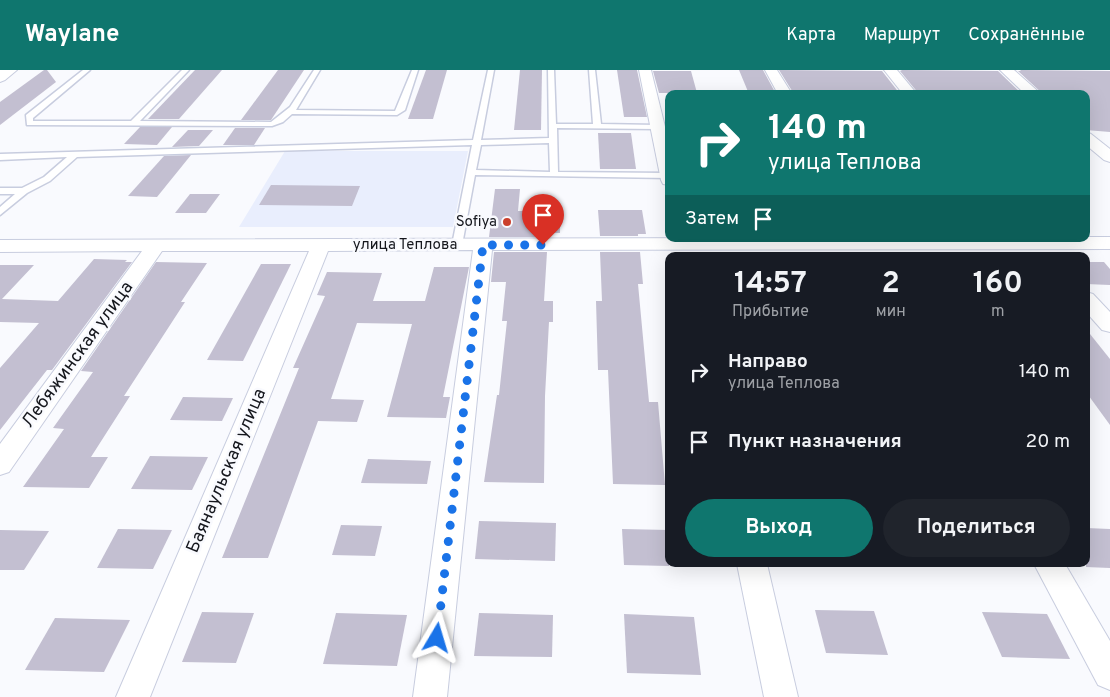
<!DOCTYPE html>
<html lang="ru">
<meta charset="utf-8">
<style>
:root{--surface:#171b24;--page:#20242c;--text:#f1f3f6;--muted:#9ea1a6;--accent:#0f766e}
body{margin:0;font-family:Overpass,sans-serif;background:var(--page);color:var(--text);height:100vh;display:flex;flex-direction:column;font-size:19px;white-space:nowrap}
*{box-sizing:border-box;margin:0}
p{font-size:16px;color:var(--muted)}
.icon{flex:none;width:28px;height:28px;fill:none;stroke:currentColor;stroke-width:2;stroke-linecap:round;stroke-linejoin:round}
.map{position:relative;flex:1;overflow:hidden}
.panel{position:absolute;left:665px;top:182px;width:425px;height:315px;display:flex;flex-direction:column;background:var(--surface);border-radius:10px;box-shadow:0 5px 20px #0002}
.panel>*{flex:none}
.guide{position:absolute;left:665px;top:20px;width:425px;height:152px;border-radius:10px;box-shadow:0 5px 20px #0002;background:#0f766e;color:#fff;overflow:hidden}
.pin{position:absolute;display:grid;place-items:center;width:42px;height:42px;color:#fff;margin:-51px -21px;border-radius:50% 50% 50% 0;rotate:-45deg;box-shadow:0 0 5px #0007}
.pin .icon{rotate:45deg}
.me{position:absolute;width:55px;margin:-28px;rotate:7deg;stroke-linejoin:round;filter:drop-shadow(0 0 4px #0008)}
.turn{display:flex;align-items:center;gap:18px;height:105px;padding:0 20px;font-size:22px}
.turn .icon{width:65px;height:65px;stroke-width:2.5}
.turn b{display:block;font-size:35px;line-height:42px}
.then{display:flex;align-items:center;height:48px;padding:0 20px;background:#0003;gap:10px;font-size:19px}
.eta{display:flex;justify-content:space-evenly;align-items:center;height:85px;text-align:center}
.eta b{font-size:30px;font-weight:700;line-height:35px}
.button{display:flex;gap:10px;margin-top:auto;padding:10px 20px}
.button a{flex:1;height:58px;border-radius:30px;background:var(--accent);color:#fff;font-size:20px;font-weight:700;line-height:58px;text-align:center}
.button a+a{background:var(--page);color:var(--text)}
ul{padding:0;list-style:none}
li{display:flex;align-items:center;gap:15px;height:70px;padding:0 20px}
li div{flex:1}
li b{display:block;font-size:19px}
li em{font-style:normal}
header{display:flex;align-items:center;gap:30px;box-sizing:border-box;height:70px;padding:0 25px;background:var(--accent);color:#fff}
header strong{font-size:24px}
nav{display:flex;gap:28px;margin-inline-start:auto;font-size:18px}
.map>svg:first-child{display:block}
</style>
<header>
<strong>Waylane</strong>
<nav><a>Карта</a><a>Маршрут</a><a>Сохранённые</a></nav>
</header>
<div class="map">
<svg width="1110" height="627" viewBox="0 0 1110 627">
<rect width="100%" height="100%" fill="#f9fafe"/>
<path fill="#e9eefd" d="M285,81H468L453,157H239Z"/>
<g fill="#c3bfd1">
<path d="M44,0H47L56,12L0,55V32Z"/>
<path d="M195,0H222L179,49H148Z"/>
<path d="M278,0H304L271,50H241Z"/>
<path d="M426,0H447L433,49H408Z"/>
<path d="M520,0H542L541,60H514Z"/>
<path d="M617,0H637L647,47H624Z"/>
<path d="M739,0H763L776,24H749Z"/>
<path d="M779,0L882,1L900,24H794Z"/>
<path d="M902,0L998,1L1022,24H919L900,1Z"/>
<path d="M1020,0L1110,1V62L1086,60V24H1043L1018,1H1021Z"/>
<path d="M653,1H691L697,23H659Z"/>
<path d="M140,57H172L157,75L124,74Z"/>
<path d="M235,58H265L254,75H223Z"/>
<path d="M188,60H213L199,76L172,77Z"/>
<path d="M598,63H631L636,99H600Z"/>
<path d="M191,85L157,127L128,126L164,86Z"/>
<path d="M271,115L360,116L352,136L259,135Z"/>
<path d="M495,119H520L518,141H560V163H548V167H489Z"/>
<path d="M190,124H220L206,143H175Z"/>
<path d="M598,140H642L646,164H638V166H600Z"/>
<path d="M494,182H547L544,231H553V252H549L545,326L544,413L484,412L497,325H499L507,251H502L506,212H491Z"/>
<path d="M600,182H640L643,214H638L649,332H658L665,415L613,414L608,300H598L596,231H602Z"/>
<path d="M94,189L127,190L125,192H132L52,300H47L0,360V298L39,253L0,252V195H34L2,229L58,231Z"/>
<path d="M156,192L207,193L181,232H185L124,326H130L91,387H108L89,418L23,417L64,359L53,358L93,302L81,301Z"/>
<path d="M1086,192H1104L1110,199V215L1086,214Z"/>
<path d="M261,194H291L243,291L207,290Z"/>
<path d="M434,197H469L443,327H450L446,348L387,347L412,254L357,253L331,329L364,330L357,352L318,351L268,488H222L299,298H293L325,226L317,225L327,202L382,203L373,231H425Z"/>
<path d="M1086,259L1110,289V355L1086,322Z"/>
<path d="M183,327L233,328L222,351L170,350Z"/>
<path d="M150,386L208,387L192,420L131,419Z"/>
<path d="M368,389L431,391L427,414L361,413Z"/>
<path d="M479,451L556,453L555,491L475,489Z"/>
<path d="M341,455L382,456L375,486L332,485Z"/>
<path d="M1086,458L1110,459V498L1086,497Z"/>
<path d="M118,459L172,460L153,499L97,498Z"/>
<path d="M622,459L669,460V496L624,495Z"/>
<path d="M0,460L49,461L24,500H0Z"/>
<path d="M815,540L874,541L888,585L826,583Z"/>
<path d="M202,542L254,543L236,593L182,592Z"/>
<path d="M982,542L1047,544L1070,589L1002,587Z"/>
<path d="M336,543L407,545L397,596L323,594Z"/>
<path d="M479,543L553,545L552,587L474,586Z"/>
<path d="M624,544L694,547L701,605L627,603Z"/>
<path d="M55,548L130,550L104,602L25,600Z"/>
</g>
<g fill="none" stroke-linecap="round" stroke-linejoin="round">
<defs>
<g id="service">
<path d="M83,0H90L33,48V51H131L182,0H189L140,51L271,52L290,37L314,0H320L296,40L395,41L412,0H418L405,40L397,45L292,44L283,52L272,56L27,55L26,45Z"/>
<path d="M488,0H494L481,70L549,68L548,0H554L556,54H593L589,0H595L601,54L657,55L661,57L657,59L557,58L558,102L668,103L669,108L475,105L462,175L457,178L452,175L472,75L77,87L50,111L27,123L0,145V137L15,124H0V118H22L44,107L67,87L0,90V84L473,70ZM549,73L550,102L476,100L481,75Z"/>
</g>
<g id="minor">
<path d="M639,0H651L669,73V115L663,114L661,110Z"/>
<path d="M765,0H777L792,24H778Z"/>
<path d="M884,0H897L917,24H903Z"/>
<path d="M1000,0H1014L1041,24H1025Z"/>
<path d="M1086,62L1091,64L1110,79V92L1104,90L1086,75Z"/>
<path d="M1086,167H1110V179L492,180L447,627H413L473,180L328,181L150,627H116L309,181H162L9,402L0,405V374L142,181L0,182V170Z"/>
<path d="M1086,222L1093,224L1110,242V262L1102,260L1086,242Z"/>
<path d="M737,494H767L798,627H764Z"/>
<path d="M1034,494H1065L1110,571V620L1098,615Z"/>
</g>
<path id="tertiary" d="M0,0H17L5,10L0,12Z"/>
</defs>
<use href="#service" stroke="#c8cddf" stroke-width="3"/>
<use href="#minor" stroke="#c8cddf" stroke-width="2"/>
<use href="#tertiary" stroke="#c8cddf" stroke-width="2"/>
<use href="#service" fill="#fff" fill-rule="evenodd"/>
<use href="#minor" fill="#fff" fill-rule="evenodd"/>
<use href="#tertiary" fill="#fff" fill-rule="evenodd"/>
</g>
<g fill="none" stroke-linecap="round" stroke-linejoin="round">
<path stroke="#1a73e8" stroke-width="9" stroke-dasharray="0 16.2" d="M437,568L483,175H543"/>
</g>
<circle fill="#cb3f2c" stroke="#f9fafe" stroke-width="2" cx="507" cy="152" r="5"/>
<g text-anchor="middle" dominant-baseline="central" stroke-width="5" stroke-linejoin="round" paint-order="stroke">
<g font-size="15" fill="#15171d" stroke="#f9fafe" text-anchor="end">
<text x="497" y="152">Sofiya</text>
</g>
<g font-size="15" fill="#15171d" stroke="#f9fafe">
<text x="405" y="175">улица Теплова</text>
</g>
<g font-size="18" fill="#15171d" stroke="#f9fafe">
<text transform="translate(78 285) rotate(-54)">Лебяжинская улица</text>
<text transform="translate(227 401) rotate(-67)">Баянаульская улица</text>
</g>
</g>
</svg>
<div class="pin" style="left:543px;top:175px;background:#d93025"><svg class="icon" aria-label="arrive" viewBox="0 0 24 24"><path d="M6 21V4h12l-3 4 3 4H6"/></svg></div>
<svg class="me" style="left:437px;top:568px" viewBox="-20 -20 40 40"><path d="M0-17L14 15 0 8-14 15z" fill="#1a73e8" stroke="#fff" stroke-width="4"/></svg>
<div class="guide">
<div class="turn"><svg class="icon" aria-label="right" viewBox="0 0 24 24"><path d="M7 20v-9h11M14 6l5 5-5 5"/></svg><div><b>140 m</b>улица Теплова</div></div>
<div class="then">Затем<svg class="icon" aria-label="arrive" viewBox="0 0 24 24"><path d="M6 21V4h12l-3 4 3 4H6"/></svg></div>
</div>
<section class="panel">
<div class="eta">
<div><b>14:57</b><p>Прибытие</p></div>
<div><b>2</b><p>мин</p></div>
<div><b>160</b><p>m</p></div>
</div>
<ul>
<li><svg class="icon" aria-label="right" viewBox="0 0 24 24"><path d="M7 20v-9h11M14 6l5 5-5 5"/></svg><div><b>Направо</b><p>улица Теплова</p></div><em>140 m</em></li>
<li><svg class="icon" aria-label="arrive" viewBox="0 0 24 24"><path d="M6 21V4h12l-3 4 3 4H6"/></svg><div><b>Пункт назначения</b></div><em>20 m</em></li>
</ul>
<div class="button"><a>Выход</a><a>Поделиться</a></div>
</section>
</div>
